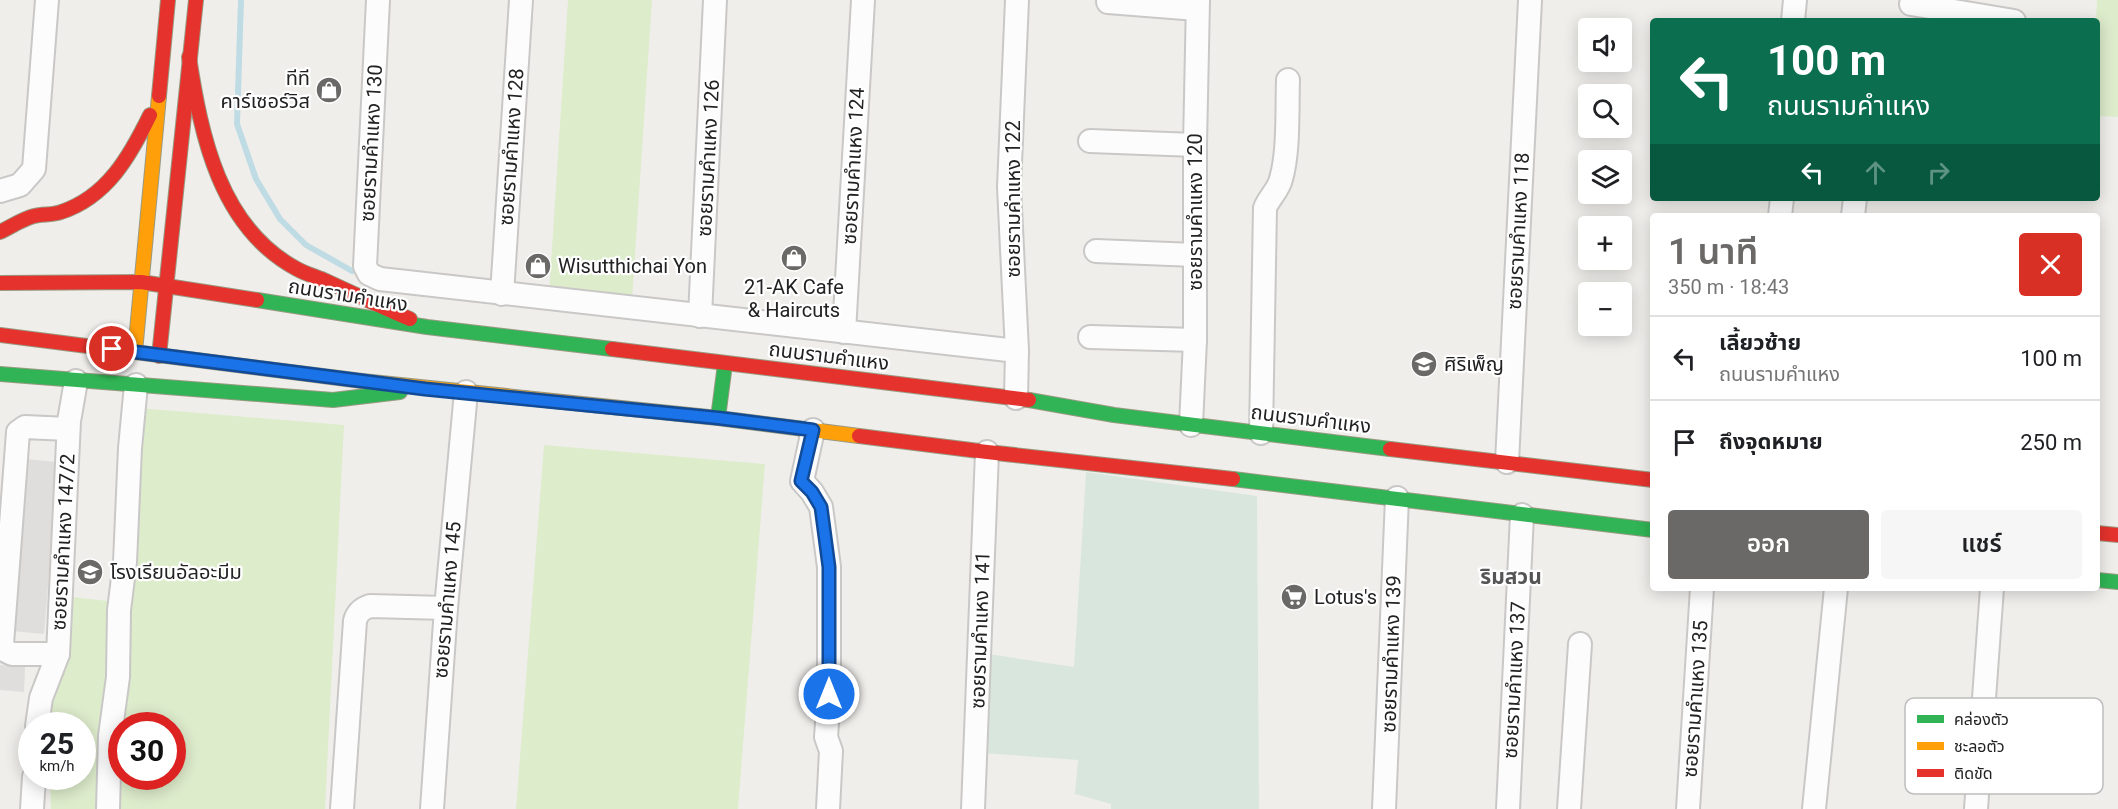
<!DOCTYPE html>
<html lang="th">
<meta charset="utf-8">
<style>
:root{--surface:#fff;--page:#f6f6f6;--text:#202124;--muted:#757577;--line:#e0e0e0;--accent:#6a6968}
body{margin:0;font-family:Roboto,"Noto Sans Thai",sans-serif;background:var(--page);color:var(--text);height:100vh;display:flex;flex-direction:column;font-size:22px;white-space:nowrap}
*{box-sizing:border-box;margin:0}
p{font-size:20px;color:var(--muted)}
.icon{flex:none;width:33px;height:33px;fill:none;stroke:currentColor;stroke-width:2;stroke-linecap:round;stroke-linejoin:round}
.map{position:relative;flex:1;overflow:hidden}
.panel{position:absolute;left:1650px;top:213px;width:450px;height:378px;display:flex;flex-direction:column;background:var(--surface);border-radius:6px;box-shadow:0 3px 15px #0003}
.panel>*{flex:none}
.hud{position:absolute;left:1650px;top:18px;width:450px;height:183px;border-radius:6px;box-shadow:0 3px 15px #0003;background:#0b6e4f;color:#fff;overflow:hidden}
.tools{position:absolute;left:1578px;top:18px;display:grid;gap:12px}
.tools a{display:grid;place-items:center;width:54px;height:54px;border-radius:6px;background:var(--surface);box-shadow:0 3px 15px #0003;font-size:30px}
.speed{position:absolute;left:18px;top:712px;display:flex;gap:12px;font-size:30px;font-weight:700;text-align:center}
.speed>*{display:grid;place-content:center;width:78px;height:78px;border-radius:50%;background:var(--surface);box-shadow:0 3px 15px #0003;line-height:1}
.speed small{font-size:15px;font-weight:400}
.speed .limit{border:9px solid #d22;background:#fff;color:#111}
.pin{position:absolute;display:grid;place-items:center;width:51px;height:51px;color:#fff;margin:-26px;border:3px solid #fff;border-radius:50%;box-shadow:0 2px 6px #0007}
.me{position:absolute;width:66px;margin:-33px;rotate:0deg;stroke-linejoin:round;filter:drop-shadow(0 0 4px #0008)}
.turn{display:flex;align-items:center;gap:21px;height:126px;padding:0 18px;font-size:27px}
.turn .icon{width:78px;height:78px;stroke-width:2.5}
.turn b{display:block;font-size:42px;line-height:51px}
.lanes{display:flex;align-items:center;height:57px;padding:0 18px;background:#0003;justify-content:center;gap:30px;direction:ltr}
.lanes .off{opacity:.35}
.round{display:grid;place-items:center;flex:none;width:63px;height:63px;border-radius:6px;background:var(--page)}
.summary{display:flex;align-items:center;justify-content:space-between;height:102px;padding:0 18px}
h1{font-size:36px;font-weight:600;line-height:45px;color:var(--accent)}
.action{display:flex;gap:12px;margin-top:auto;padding:12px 18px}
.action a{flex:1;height:69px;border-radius:6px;background:var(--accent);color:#fff;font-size:24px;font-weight:600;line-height:69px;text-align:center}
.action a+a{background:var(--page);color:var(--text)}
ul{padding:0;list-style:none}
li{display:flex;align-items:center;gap:18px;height:84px;padding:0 18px;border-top:2px solid var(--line)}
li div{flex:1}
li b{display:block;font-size:22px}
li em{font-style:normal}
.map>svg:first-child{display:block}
</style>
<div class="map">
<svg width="2118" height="809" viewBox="0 0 2118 809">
<rect width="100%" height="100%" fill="#f0eeeb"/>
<g fill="#dfdedc">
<path d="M25,459L58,462L44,634L11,631Z"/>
<path d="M0,665L25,667L24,692L0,690Z"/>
</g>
<g fill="#ddeccb" fill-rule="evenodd">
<path d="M568,0H652L632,300L549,294Z"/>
<path d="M2097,0H2118V117L2097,116L2096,21Z"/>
<path d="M139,408L344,425L325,809H51L50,777H82V726H44L72,597L125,603ZM122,726H172V777H122Z"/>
<path d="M544,445L765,464L738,809H516Z"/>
</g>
<path fill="#d9e6de" d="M1086,472L1257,496L1259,809H1111V804L1075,794L1078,760L983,753L982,653L1074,667Z"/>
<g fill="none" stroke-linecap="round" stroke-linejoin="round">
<path stroke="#bfdbe3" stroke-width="6" d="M241,0L237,124L256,179L280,219L306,245L352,271"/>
<defs>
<g id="street">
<path d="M378,0L365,266L369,274L380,279L1017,351"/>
<path d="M1108,2L1197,9"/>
<path d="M1911,4L2014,21"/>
<path d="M1793,21L1795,0"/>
<path d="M1090,141L1195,145"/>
<path d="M0,191L20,185L34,169L47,0"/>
<path d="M1780,216L1782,198"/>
<path d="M1853,216L1855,198"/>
<path d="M1096,251L1195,255"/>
<path d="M502,294L521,0"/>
<path d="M700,316L715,0"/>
<path d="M844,332L863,0"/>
<path d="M1090,337L1195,340"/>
<path d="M1016,398L1017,351L1009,187L1017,0"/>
<path d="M1191,425L1195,340V145L1198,0"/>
<path d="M813,430L802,481L812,492L821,507L829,567V694L826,737L831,751L828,809"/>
<path d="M1261,433L1265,208C1269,198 1279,189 1281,179C1289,152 1287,109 1288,80"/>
<path d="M1507,462L1530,0"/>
<path d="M58,654H12L6,651L2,644L18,432L25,427L68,429"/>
<path d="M37,726L41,698L58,654L69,421L76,381"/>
<path d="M32,809L34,777"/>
<path d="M108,809L110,736L118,677L119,610L125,562L130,448L136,385"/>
<path d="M342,809L355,621C357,613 361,609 370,606L446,608"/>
<path d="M432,809L446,608L466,392"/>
<path d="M973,809L987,452"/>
<path d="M1384,809L1397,498"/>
<path d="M1508,809L1522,515"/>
<path d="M1569,809L1580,644"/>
<path d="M1688,809L1702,588"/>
<path d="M1814,809L1836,588"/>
<path d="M1976,809L1992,588"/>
</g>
<g id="fast">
<path d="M257,300L427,327L612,349"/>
<path d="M0,374L333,400L400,392"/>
<path d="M1029,400L1114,415L1390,449"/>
<path d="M718,418L725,364"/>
<path d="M1233,479L1653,530"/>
<path d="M2097,580L2118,582"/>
</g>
<g id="slow">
<path d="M135,352L159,96"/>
<path d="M362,381L718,418L859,436"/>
</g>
<g id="jam">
<path d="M189,57C201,136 220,228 297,269C306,274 317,277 326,281C354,294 382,307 410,319"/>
<path d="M159,96L168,0"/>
<path d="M0,232C11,227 22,219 34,216C43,214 53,215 61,212C107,197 130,156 150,115"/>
<path d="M0,283L141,282L257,300"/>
<path d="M0,335L362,381"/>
<path d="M612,349L1029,400"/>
<path d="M159,356L196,0"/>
<path d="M859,436L987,452L1233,479"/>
<path d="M1390,449L1653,480"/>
<path d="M2097,533L2118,535"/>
</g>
</defs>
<use href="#street" stroke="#c9c8c7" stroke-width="26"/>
<use href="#fast" stroke="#999a82" stroke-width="16"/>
<use href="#slow" stroke="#999a82" stroke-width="16"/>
<use href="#jam" stroke="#999a82" stroke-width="16"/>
<use href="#street" stroke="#fdfcfc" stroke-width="22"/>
<use href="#fast" stroke="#30b455" stroke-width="14"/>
<use href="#slow" stroke="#ff9f0a" stroke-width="14"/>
<use href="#jam" stroke="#e5322d" stroke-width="14"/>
</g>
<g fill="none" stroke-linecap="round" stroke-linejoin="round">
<defs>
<path id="route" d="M112,349L425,389L718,418L813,430L801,481L812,492L821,507L829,567V694"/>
</defs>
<use href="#route" stroke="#114b97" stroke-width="15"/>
<use href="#route" stroke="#1a73e8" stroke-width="10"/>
</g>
<defs>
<symbol id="shop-disc" viewBox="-11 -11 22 22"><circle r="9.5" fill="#6a6968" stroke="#fff"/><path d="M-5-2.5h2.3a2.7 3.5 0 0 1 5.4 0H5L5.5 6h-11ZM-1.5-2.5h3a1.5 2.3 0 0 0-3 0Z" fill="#fff"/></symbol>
<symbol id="school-disc" viewBox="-11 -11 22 22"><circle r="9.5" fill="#6a6968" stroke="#fff"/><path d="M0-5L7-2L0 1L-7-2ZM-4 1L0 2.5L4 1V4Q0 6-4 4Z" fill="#fff"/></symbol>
<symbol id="supermarket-disc" viewBox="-11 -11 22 22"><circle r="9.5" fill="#6a6968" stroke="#fff"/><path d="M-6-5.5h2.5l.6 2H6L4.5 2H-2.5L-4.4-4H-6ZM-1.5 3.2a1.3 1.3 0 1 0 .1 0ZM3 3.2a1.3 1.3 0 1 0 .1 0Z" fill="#fff"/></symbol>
</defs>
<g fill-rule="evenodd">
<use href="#shop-disc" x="314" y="75" width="30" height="30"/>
<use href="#shop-disc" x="779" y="243" width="30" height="30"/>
<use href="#shop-disc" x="523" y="251" width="30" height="30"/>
<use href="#school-disc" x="1409" y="349" width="30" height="30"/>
<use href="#school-disc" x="75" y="557" width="30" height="30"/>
<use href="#supermarket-disc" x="1279" y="582" width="30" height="30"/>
</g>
<g text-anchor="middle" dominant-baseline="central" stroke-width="4.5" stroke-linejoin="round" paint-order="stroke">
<g font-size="20" fill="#222" stroke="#fff" text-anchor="start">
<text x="310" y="78" text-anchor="end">ทีที<tspan x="310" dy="23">คาร์เซอร์วิส</tspan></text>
<text x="558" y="266">Wisutthichai Yon</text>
<text x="794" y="287" text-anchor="middle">21-AK Cafe<tspan x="794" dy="23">&amp; Haircuts</tspan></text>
<text x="1444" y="364">ศิริเพ็ญ</text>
<text x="110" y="572">โรงเรียนอัลอะมีม</text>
<text x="1314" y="597">Lotus's</text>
</g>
<g font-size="20" fill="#222" stroke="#fff">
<text transform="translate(371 143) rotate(-87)">ซอยรามคำแหง 130</text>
<text transform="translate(511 147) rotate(-86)">ซอยรามคำแหง 128</text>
<text transform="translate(708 158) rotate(-87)">ซอยรามคำแหง 126</text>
<text transform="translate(853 166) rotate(-87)">ซอยรามคำแหง 124</text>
<text transform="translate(1013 199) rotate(-90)">ซอยรามคำแหง 122</text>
<text transform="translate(1195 212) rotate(-90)">ซอยรามคำแหง 120</text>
<text transform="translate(1518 231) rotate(-87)">ซอยรามคำแหง 118</text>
<text transform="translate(348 295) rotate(9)">ถนนรามคำแหง</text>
<text transform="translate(829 356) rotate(7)">ถนนรามคำแหง</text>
<text transform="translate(1311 419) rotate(7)">ถนนรามคำแหง</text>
<text transform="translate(63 542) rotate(-87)">ซอยรามคำแหง 147/2</text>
<text transform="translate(447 600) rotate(-85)">ซอยรามคำแหง 145</text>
<text transform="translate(980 630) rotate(-88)">ซอยรามคำแหง 141</text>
<text transform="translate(1391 654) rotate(-88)">ซอยรามคำแหง 139</text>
<text transform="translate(1514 680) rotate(-87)">ซอยรามคำแหง 137</text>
<text transform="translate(1695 699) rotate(-86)">ซอยรามคำแหง 135</text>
</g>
<g font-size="21" font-weight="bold" fill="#555" stroke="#fff">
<text x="1511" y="577">ริมสวน</text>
</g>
</g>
<rect x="1905" y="698" width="198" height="96" rx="9" fill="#fff" stroke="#bdbdbd" stroke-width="1.5"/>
<rect x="1917" y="715" width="27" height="8" fill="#30b455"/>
<rect x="1917" y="742" width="27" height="8" fill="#ff9f0a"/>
<rect x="1917" y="769" width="27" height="8" fill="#e5322d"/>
<g font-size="16" fill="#222">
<text x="1954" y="725">คล่องตัว</text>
<text x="1954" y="752">ชะลอตัว</text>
<text x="1954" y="779">ติดขัด</text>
</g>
</svg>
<div class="tools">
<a><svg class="icon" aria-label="sound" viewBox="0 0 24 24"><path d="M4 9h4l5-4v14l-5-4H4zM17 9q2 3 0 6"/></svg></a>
<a><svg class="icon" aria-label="search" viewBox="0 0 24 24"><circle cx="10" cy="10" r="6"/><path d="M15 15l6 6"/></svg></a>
<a><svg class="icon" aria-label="layers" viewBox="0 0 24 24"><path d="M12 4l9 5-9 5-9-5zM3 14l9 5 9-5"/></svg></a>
<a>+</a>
<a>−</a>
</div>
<div class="speed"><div>25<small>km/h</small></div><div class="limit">30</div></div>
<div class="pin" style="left:112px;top:349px;background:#d93025"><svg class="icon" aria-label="arrive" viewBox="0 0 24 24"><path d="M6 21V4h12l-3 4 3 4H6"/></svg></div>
<svg class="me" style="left:829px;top:694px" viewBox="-20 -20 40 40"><circle r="17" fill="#1a73e8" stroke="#fff" stroke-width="3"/><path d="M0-11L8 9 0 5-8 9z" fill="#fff"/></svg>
<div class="hud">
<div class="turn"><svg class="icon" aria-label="left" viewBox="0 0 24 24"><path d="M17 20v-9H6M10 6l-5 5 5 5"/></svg><div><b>100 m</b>ถนนรามคำแหง</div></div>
<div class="lanes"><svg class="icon" aria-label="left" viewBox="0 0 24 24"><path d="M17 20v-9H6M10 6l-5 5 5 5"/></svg><svg class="icon off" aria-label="ahead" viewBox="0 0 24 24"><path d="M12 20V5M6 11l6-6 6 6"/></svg><svg class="icon off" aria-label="right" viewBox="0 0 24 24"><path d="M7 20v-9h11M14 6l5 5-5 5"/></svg></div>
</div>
<section class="panel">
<div class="summary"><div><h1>1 นาที</h1><p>350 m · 18:43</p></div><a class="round" style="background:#d93025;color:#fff"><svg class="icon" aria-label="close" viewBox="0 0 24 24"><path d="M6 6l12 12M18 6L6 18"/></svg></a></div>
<ul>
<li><svg class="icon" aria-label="left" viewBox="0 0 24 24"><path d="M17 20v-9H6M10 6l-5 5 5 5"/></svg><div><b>เลี้ยวซ้าย</b><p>ถนนรามคำแหง</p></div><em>100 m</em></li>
<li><svg class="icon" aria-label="arrive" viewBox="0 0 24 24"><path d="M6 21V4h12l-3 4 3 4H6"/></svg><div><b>ถึงจุดหมาย</b></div><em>250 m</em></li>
</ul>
<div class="action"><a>ออก</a><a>แชร์</a></div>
</section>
</div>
